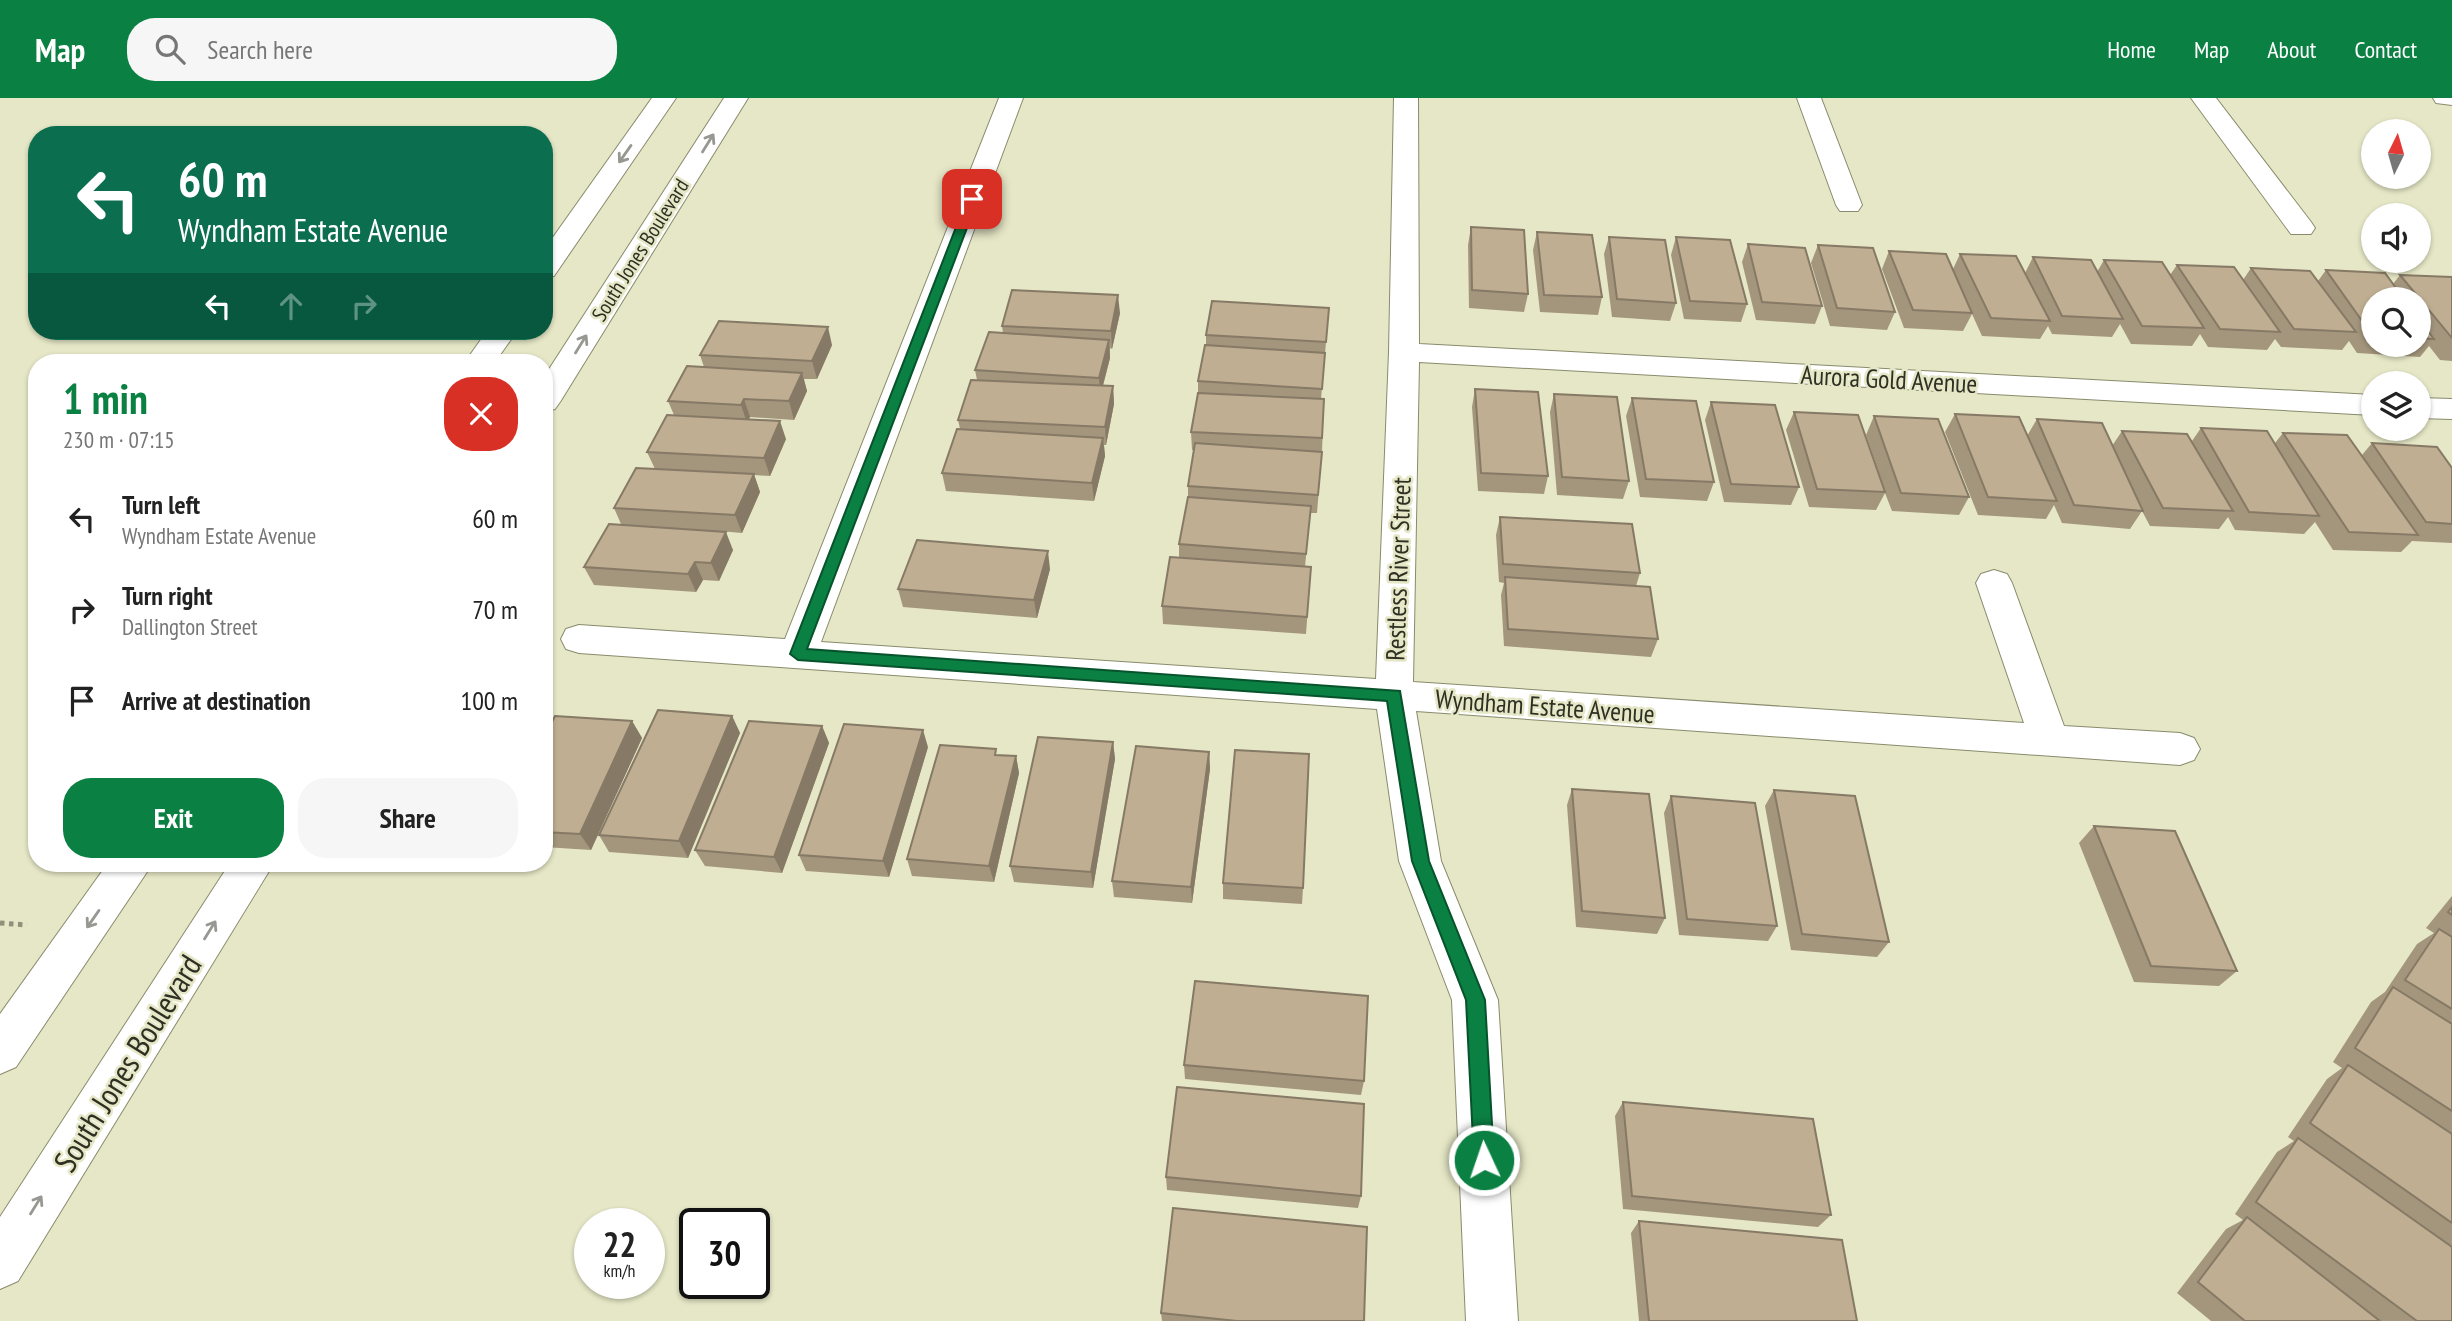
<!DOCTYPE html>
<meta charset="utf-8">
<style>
:root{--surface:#fff;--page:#f6f6f6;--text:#222;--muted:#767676;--accent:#0b8043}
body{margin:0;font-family:"PT Sans Narrow",sans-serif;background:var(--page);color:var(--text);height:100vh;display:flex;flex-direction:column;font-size:26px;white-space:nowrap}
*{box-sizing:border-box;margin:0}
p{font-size:23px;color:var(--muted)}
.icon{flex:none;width:38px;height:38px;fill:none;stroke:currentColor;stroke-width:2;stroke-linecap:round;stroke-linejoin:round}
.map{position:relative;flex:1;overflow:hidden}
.details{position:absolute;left:28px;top:256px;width:525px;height:518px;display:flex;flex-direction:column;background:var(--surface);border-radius:28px;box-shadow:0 2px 5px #0004}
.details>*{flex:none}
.top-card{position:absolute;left:28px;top:28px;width:525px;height:214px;border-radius:28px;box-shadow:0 2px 5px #0004;background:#0b6e4f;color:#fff;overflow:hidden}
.needle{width:46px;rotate:5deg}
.fabs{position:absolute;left:2361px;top:21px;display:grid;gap:14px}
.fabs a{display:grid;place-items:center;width:70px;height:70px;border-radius:50%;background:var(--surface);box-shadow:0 2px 5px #0004;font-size:35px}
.speed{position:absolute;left:574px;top:1110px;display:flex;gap:14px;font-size:35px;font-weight:700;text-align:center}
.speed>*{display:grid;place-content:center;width:91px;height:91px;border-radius:50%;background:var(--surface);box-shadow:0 2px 5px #0004;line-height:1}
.speed small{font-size:18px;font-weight:400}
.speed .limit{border:4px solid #111;border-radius:10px;background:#fff;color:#111}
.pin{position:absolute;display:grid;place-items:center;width:60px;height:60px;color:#fff;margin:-30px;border-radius:14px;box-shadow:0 4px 10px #0006}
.me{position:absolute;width:77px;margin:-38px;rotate:357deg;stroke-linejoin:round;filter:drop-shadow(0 0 5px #0008)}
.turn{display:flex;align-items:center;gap:24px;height:147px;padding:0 35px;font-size:32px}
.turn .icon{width:91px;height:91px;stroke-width:2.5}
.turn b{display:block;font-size:49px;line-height:60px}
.lanes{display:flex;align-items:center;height:66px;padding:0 35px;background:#0003;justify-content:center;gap:35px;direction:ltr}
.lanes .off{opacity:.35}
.round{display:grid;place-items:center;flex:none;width:74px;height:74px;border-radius:28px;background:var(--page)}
.summary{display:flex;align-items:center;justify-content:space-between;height:119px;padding:0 35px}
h1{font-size:42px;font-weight:700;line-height:52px;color:var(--accent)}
.primary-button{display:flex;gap:14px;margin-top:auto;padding:14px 35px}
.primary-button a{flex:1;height:80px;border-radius:28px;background:var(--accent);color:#fff;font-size:28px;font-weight:700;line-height:80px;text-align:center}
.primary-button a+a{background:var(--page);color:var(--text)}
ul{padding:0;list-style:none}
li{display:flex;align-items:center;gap:21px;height:91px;padding:0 35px}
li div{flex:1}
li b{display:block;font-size:26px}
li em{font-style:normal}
header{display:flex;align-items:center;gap:42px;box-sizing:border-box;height:98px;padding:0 35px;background:var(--accent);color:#fff}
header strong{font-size:33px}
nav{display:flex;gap:38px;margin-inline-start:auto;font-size:24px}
.search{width:490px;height:63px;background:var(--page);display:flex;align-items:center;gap:18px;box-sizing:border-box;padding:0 24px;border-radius:28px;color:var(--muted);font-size:26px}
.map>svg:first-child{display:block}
</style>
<header>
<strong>Map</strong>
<div class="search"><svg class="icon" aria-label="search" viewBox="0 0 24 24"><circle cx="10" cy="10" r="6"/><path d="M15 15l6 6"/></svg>Search here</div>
<nav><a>Home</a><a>Map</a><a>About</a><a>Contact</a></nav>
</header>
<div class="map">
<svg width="2452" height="1223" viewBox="0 0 2452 1223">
<rect width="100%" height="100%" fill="#e5e7c6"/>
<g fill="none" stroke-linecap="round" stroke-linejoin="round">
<defs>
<g id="minor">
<path d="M999,0H1023L821,544L1376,581L1389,254L1394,0H1418L1419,246L2373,297V317L1419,264L1413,584L2024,625L1976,485L1981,476L1994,472L2007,476L2012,485L2064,628L2180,635L2194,640L2200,651L2194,662L2180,667L1416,613L1441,763L1498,902L1518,1223H1466L1452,902L1399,763L1377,611L579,555L566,551L561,541L566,531L579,527L785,541Z"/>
<path d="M1797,0H1821L1862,107L1858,113H1840L1836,107Z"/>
<path d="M2191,0H2216L2311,124L2315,130L2311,136H2291Z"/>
<path d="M2418,300L2452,301V321L2418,320Z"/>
</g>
<path id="tertiary" d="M2433,0H2452V7L2436,5Z"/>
<g id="primary">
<path d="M652,0H676L554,178L544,180V152Z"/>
<path d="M724,0H748L560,304L555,311L544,314V279Z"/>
<path d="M487,233H517L495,264H465Z"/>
<path d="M108,765H153L16,969L0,976V916Z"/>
<path d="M230,765H274L18,1183L0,1191V1119Z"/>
</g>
</defs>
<use href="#minor" stroke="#898b6c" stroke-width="2"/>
<use href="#tertiary" stroke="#898b6c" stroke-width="2"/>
<use href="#primary" stroke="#898b6c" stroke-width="2"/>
<path stroke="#90917a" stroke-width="5" stroke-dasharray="4.5 4.5" stroke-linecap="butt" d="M0,825L27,827"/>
<use href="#minor" fill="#fff" fill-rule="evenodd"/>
<use href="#tertiary" fill="#fff" fill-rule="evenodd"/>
<use href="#primary" fill="#fff" fill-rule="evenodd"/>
</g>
<g fill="#a4967d" fill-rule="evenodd">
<path d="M1471,129L1528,196L1524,214L1469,210L1468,147Z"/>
<path d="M1537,134L1602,199L1598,217L1540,214L1533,152Z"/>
<path d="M1609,139L1676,205L1670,223L1612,219L1604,156Z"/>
<path d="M1676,139L1747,206L1741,224L1684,221L1671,157Z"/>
<path d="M1748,146L1822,208L1815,226L1756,222L1742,164Z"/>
<path d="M1818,147L1895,214L1887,232L1830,228L1811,165Z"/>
<path d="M1889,153L1953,171L1960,156L2025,175L2033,159L2097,174L2104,162L2170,177L2177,167L2243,182L2251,170L2318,183L2326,172L2393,186L2400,177L2452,179V263L2440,262L2429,248L2420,259L2357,255L2349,243L2342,252L2281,249L2275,241L2267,252L2208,249L2200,236L2192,248L2131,246L2120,226L2112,239L2052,236L2048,228L2040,241L1982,238L1972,216L1963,233L1904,230L1882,171ZM2373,201H2418V247H2373Z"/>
<path d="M1329,210L1321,301H1324L1322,354L1317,415H1310L1305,469H1311L1306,536L1163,526L1162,508L1179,460V446L1188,399V388L1194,352H1192L1191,334L1198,295V283L1206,247V237Z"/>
<path d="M1120,215L1112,251L1110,250V260L1103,288H1113L1114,306L1106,347H1104L1105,358L1094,403L946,393L942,375L960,331L958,322L977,282L975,272L1003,235L1002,228Z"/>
<path d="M832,247L817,281H804L807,293L794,322L750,319L749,321L786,341L770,378L754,377L760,394L742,435L719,433L733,452L719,483L703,482L696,494L594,487L584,469L621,426L614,410L655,371L647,354L674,317L668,303L704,269L700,257Z"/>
<path d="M1475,291L1548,378L1544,396L1478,393L1472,309Z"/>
<path d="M1554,296L1629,383L1623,401L1557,397L1550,314Z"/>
<path d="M1632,300L1714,384L1707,403L1640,399L1626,318Z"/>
<path d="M1711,304L1799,389L1791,407L1724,404L1705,322Z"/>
<path d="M1794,314L1882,384L1866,337L1874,318L1969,399L1959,417L1892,413L1885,395L1876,412L1809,409L1786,332Z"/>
<path d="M1955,316L2027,338L2037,321L2112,348L2122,333L2192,343L2201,330L2275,345L2283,335L2362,357L2372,345L2452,370V445L2412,443L2401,454L2333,452L2315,424L2304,436L2235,432L2228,419L2219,431L2150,428L2142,413L2130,431L2062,425L2054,407L2046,421L1978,417L1945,334Z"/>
<path d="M1500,419L1640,475L1636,488L1658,541L1651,559L1504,548L1501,497L1504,485L1499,484L1496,437Z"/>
<path d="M1050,471L1037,520L903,509L898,491Z"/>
<path d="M732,618L740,635L688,760L609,754L599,737Z"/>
<path d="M632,623L642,640L591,752L544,749V639Z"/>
<path d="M822,628L829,645L782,775L705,768L695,752Z"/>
<path d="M1113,644L1115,661L1093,790L1014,784L1010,768Z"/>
<path d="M928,649L889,779L806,773L799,757Z"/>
<path d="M1209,654L1210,671L1192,805L1114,799L1112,783Z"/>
<path d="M998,657L1016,658L1019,675L994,784L912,778L907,761Z"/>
<path d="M1572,691L1665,820L1657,836L1576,829L1567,707Z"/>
<path d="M1774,692L1889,844L1877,859L1791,852L1765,708Z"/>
<path d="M1671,698L1777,828L1768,843L1679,837L1664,715Z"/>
<path d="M2094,728L2237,873L2219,888L2134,884L2079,745Z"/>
<path d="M1223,785L1303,790L1302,806L1223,801Z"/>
<path d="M2452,798V1223H2211L2177,1195L2226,1131L2243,1122L2235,1116L2277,1054L2294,1043L2288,1039L2327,981L2342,970L2333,964L2371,904L2385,894L2417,846L2434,835L2426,830Z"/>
<path d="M1184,967L1364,983L1361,997L1185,981Z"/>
<path d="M1623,1004L1831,1117L1818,1129L1623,1111L1615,1018Z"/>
<path d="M1166,1079L1361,1098L1358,1110L1167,1092Z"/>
<path d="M1639,1123L1857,1223H1639L1631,1135Z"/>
<path d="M1161,1215L1364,1223H1162Z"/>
</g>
<g fill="#867a66">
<path d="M1118,197L1120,215L1112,251L1111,233Z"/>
<path d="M828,229L832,247L817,281L812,263Z"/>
<path d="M1109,242L1110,260L1100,298L1099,280Z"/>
<path d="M802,275L807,293L794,322L789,303Z"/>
<path d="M1113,288L1114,306L1106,347L1105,329Z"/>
<path d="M744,301L750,319L747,325L741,307Z"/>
<path d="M780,323L786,341L770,378L764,360Z"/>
<path d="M1103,340L1105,358L1094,403L1092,385Z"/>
<path d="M754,376L760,394L742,435L735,417Z"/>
<path d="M726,434L733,452L719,483L711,465Z"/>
<path d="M1048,453L1050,471L1037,520L1034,502Z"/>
<path d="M695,464L703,482L696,494L688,476Z"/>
<path d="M732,618L740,635L688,760L679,743Z"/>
<path d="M632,623L642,640L591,752L580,736Z"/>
<path d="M822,628L829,645L782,775L774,759Z"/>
<path d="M923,632L928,649L889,779L883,763Z"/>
<path d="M1113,644L1115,661L1093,790L1091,774Z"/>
<path d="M1209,654L1210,671L1192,805L1191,789Z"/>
<path d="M1016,658L1019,675L994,784L989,768Z"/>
</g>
<g fill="#bfae91" stroke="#867a66" stroke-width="2">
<path d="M1471,129L1524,132L1528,196L1472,192Z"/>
<path d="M1537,134L1592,137L1602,199L1544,197Z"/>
<path d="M1609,139L1665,142L1676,205L1617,201Z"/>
<path d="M1676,139L1730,142L1747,206L1690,203Z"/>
<path d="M1748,146L1805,150L1822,208L1762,204Z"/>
<path d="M1818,147L1873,150L1895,214L1837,210Z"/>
<path d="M1889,153L1946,156L1972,215L1913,212Z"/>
<path d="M1960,156L2016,158L2050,223L1991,220Z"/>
<path d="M2033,159L2091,162L2123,221L2062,218Z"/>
<path d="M2104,162L2162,164L2204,230L2142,228Z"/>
<path d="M2177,167L2234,169L2280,234L2220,231Z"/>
<path d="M2251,170L2310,173L2356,234L2294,231Z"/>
<path d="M2326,172L2385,175L2404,201H2373V237H2372Z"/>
<path d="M2400,177L2452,179V240Z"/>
<path d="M1012,192L1118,197L1111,233L1002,228Z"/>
<path d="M1212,203L1329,210L1326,244L1206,237Z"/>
<path d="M2418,220L2434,241L2418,240Z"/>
<path d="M719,223L828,229L812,263L700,257Z"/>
<path d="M989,234L1109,242L1099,280L975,272Z"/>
<path d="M1205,247L1325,255L1322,291L1198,283Z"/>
<path d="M687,268L802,275L789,303L744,301L741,307L668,303Z"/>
<path d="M971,282L1113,288L1105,329L958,322Z"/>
<path d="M1475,291L1538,294L1548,378L1481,375Z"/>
<path d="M1198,295L1324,301L1322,340L1191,334Z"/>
<path d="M1554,296L1617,299L1629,383L1562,379Z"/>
<path d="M1632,300L1696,303L1714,384L1646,381Z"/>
<path d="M1711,304L1775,307L1799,389L1731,386Z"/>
<path d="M1794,314L1858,317L1885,394L1817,391Z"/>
<path d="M1955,316L2019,319L2057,403L1988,399Z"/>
<path d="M667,317L780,323L764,360L647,354Z"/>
<path d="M1874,318L1938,321L1969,399L1901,395Z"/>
<path d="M2037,321L2102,325L2143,413L2074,407Z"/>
<path d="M2201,330L2267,333L2319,418L2249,414Z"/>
<path d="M957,331L1103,340L1092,385L942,375Z"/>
<path d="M2122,333L2187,336L2233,413L2163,410Z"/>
<path d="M2283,335L2347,337L2418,437L2349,434Z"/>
<path d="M1195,345L1322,354L1318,397L1188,388Z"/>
<path d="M2372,345L2437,349L2452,370V426L2426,424Z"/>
<path d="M636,370L754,376L735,417L614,410Z"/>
<path d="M1188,399L1311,408L1306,456L1179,446Z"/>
<path d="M1500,419L1632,426L1640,475L1503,466Z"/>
<path d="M609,426L726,434L711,465L695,464L688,476L584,469Z"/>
<path d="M917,442L1048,453L1034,502L898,491Z"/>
<path d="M1170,459L1311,469L1307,519L1162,508Z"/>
<path d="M1505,479L1650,489L1658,541L1508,531Z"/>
<path d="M658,612L732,618L679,743L599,737Z"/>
<path d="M555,618L632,623L580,736L544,734V639Z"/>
<path d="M749,623L822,628L774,759L695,752Z"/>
<path d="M844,626L923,632L883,763L799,757Z"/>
<path d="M1038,639L1113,644L1091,774L1010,768Z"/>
<path d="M940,647L996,651L995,657L1016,658L989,768L907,761Z"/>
<path d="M1136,648L1209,654L1191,789L1112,783Z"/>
<path d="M1235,652L1309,656L1303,790L1223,785Z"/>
<path d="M1572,691L1649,696L1665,820L1582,813Z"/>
<path d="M1774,692L1855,698L1889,844L1802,836Z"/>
<path d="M1671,698L1755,705L1777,828L1687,821Z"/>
<path d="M2094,728L2175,733L2237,873L2151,868Z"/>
<path d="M2452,809V817L2448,814Z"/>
<path d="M2439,831L2452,839V911L2405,882Z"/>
<path d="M1195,883L1368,898L1364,983L1184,967Z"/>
<path d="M2393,889L2452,926V1013L2355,950Z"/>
<path d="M2348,967L2452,1036V1125L2310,1025Z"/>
<path d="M1177,989L1364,1006L1361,1098L1166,1079Z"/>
<path d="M1623,1004L1813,1021L1831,1117L1632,1098Z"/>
<path d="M2298,1040L2452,1149V1223H2417L2256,1104Z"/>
<path d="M1173,1110L1367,1129L1364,1223H1237L1161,1215Z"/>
<path d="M2247,1119L2380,1223H2245L2198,1184Z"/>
<path d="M1639,1123L1842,1142L1857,1223H1649Z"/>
</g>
<defs><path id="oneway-shaft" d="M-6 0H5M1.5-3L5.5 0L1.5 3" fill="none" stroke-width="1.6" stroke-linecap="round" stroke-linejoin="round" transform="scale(1.75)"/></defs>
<g stroke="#979891">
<use href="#oneway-shaft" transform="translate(708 45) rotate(-58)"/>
<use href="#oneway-shaft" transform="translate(625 56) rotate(125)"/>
<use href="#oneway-shaft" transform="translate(581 246) rotate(-58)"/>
<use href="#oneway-shaft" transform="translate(93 821) rotate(125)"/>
<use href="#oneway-shaft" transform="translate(210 832) rotate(-58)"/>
<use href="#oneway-shaft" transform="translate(36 1107) rotate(-58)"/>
</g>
<path fill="#0b8043" stroke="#07532c" stroke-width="2" d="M972,98L978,101L807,551L1400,593L1429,763L1485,902L1494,1062L1491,1070L1484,1072L1476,1070L1474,1062L1466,902L1412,763L1387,603L798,562L790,556L967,101Z"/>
<g text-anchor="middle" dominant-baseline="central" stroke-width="5" stroke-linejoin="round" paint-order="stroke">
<g font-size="21" fill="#2f3023" stroke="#e5e7c6">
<text transform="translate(640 152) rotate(-58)">South Jones Boulevard</text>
</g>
<g font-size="26" fill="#2f3023" stroke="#e5e7c6">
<text transform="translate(1889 281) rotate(3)">Aurora Gold Avenue</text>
<text transform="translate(1398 471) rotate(-88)">Restless River Street</text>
<text transform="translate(1545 608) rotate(4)">Wyndham Estate Avenue</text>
</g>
<g font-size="32" fill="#2f3023" stroke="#e5e7c6">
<text transform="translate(127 965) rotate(-58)">South Jones Boulevard</text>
</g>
</g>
</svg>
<div class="fabs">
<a><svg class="needle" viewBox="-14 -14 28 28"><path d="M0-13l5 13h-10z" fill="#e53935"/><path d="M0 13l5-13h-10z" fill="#767676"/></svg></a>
<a><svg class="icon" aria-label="sound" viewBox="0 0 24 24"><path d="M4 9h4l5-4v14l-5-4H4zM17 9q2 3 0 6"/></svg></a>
<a><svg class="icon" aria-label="search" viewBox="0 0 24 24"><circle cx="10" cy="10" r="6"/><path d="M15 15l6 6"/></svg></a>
<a><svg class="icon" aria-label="layers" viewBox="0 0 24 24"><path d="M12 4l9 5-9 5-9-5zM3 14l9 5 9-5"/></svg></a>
</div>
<div class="speed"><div>22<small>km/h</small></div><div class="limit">30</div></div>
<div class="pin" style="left:972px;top:101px;background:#d93025"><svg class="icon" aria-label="arrive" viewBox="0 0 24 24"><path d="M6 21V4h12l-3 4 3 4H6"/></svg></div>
<svg class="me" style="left:1484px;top:1062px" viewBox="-20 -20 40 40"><circle r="17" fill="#0b8043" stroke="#fff" stroke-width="3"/><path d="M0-11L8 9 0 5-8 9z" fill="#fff"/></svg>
<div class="top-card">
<div class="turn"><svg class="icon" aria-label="left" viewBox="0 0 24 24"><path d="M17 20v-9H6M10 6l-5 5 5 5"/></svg><div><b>60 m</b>Wyndham Estate Avenue</div></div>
<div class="lanes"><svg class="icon" aria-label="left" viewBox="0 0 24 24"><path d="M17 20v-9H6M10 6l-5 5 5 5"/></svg><svg class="icon off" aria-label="ahead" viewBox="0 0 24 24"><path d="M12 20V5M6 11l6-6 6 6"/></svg><svg class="icon off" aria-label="right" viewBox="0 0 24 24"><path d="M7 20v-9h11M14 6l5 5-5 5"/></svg></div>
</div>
<section class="details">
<div class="summary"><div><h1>1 min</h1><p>230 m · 07:15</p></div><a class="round" style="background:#d93025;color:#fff"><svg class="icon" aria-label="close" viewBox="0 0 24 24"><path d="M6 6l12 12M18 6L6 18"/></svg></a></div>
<ul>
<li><svg class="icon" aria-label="left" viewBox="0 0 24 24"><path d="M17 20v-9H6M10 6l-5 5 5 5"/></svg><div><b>Turn left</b><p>Wyndham Estate Avenue</p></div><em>60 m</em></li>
<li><svg class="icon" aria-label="right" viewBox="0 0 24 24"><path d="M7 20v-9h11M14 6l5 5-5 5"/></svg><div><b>Turn right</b><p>Dallington Street</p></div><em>70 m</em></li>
<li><svg class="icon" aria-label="arrive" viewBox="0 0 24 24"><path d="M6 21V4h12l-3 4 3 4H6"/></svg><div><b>Arrive at destination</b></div><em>100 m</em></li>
</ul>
<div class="primary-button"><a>Exit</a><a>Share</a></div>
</section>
</div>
